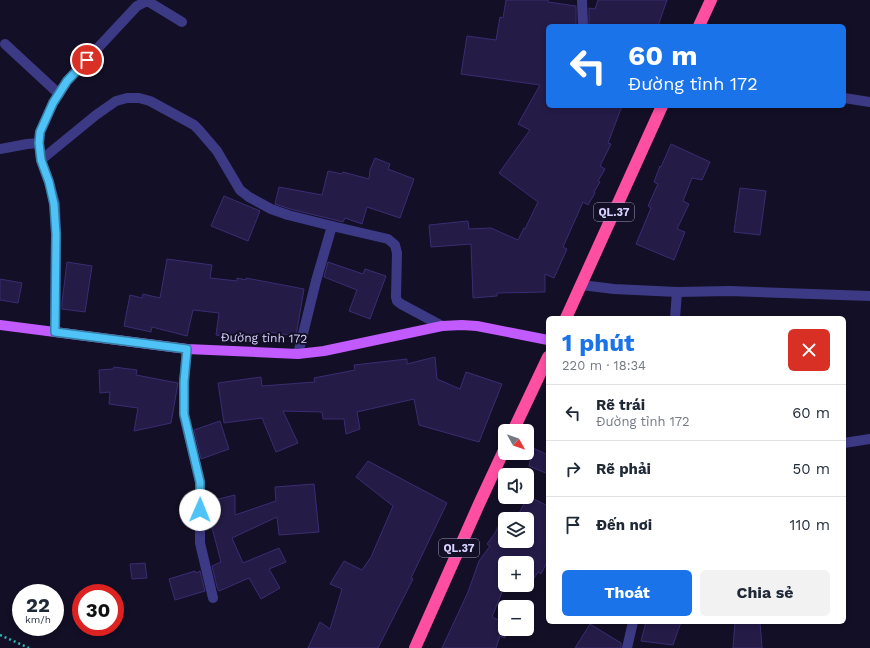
<!DOCTYPE html>
<html lang="vi">
<meta charset="utf-8">
<style>
:root{--surface:#fff;--page:#f2f2f3;--text:#1f2937;--muted:#747a83;--line:#e0e1e3;--accent:#1a73e8}
body{margin:0;font-family:"Work Sans",sans-serif;background:var(--page);color:var(--text);height:100vh;display:flex;flex-direction:column;font-size:15px;white-space:nowrap}
*{box-sizing:border-box;margin:0}
p{font-size:13px;color:var(--muted)}
.icon{flex:none;width:22px;height:22px;fill:none;stroke:currentColor;stroke-width:2;stroke-linecap:round;stroke-linejoin:round}
.map{position:relative;flex:1;overflow:hidden}
.side{position:absolute;left:546px;top:316px;width:300px;height:308px;display:flex;flex-direction:column;background:var(--surface);border-radius:6px;box-shadow:0 2px 6px #0003}
.side>*{flex:none}
.top-card{position:absolute;left:546px;top:24px;width:300px;height:84px;border-radius:6px;box-shadow:0 2px 6px #0003;background:#1a73e8;color:#fff;overflow:hidden}
.needle{width:26px;rotate:130deg}
.controls{position:absolute;left:498px;top:424px;display:grid;gap:8px}
.controls a{display:grid;place-items:center;width:36px;height:36px;border-radius:6px;background:var(--surface);box-shadow:0 2px 6px #0003;font-size:20px}
.speed{position:absolute;left:12px;top:584px;display:flex;gap:8px;font-size:20px;font-weight:700;text-align:center}
.speed>*{display:grid;place-content:center;width:52px;height:52px;border-radius:50%;background:var(--surface);box-shadow:0 2px 6px #0003;line-height:1}
.speed small{font-size:10px;font-weight:400}
.speed .limit{border:6px solid #d22;background:#fff;color:#111}
.pin{position:absolute;display:grid;place-items:center;width:34px;height:34px;color:#fff;margin:-17px;border:2px solid #fff;border-radius:50%;box-shadow:0 1px 4px #0007}
.me{position:absolute;width:44px;margin:-22px;rotate:1deg;stroke-linejoin:round;filter:drop-shadow(0 0 3px #0008)}
.turn{display:flex;align-items:center;gap:14px;height:84px;padding:0 16px;font-size:18px}
.turn .icon{width:52px;height:52px;stroke-width:2.5}
.turn b{display:block;font-size:28px;line-height:34px}
.round{display:grid;place-items:center;flex:none;width:42px;height:42px;border-radius:6px;background:var(--page)}
.overview{display:flex;align-items:center;justify-content:space-between;height:68px;padding:0 16px}
h1{font-size:24px;font-weight:700;line-height:30px;color:var(--accent)}
.cta{display:flex;gap:8px;margin-top:auto;padding:8px 16px}
.cta a{flex:1;height:46px;border-radius:6px;background:var(--accent);color:#fff;font-size:16px;font-weight:700;line-height:46px;text-align:center}
.cta a+a{background:var(--page);color:var(--text)}
ul{padding:0;list-style:none}
li{display:flex;align-items:center;gap:12px;height:56px;padding:0 16px;border-top:1px solid var(--line)}
li div{flex:1}
li b{display:block;font-size:15px}
li em{font-style:normal}
.map>svg:first-child{display:block}
</style>
<div class="map">
<svg width="870" height="648" viewBox="0 0 870 648">
<rect width="100%" height="100%" fill="#130f26"/>
<g fill="#241b47" stroke="#3b2d73">
<path d="M506,0H548V2L576,6V26H548V106H622L608,143L611,144L600,166L605,169L598,181L600,182L594,192L595,193L588,205L583,202L563,247L567,249L554,278L545,274V292L497,293V296L473,298L471,244L431,247L429,225L468,221L469,229L491,228L518,240L524,228L525,229L538,202L499,173L530,130L518,124L540,85L461,74L467,36L496,40L500,17L503,18Z"/>
<path d="M598,0H667L658,26H589V8L595,9Z"/>
<path d="M671,144L710,162L702,180L692,178L683,201L689,204L677,229L685,232L674,260L636,244L651,208L648,206L658,184L654,182L660,166L661,167Z"/>
<path d="M375,158L390,164L388,169L414,179L400,218L367,207L362,224L345,218L343,222L290,209L275,204L279,187L322,195L328,171L342,174L343,172L369,179L370,170Z"/>
<path d="M740,188L766,191L760,235L734,232Z"/>
<path d="M224,196L260,211L248,241L211,226Z"/>
<path d="M167,259L212,265L210,278L237,281V278L246,280V278L304,289L296,336L269,332L268,336L237,334L236,339L216,335L219,313L193,310L187,336L152,327L151,332L124,326L130,295L142,298L143,294L160,298Z"/>
<path d="M67,262L92,266L85,312L62,309V303Z"/>
<path d="M328,262L363,274L365,269L386,276L370,319L349,311L357,290L324,277Z"/>
<path d="M0,279L22,283L18,303L0,300Z"/>
<path d="M435,357L437,379L460,389L466,372L502,384L479,442L419,425L414,399L357,412L360,429L346,434L344,419H323L322,412L283,411L298,443L276,452L262,418L224,423L218,383L261,377L262,386L315,382L314,378L355,370L354,365L407,359V364Z"/>
<path d="M114,367L137,370L136,375L178,383L171,423L134,431L138,408L109,404L110,392L100,393L99,370L113,369Z"/>
<path d="M220,421L229,449L201,459L194,430Z"/>
<path d="M533,448L548,455V474L529,466Z"/>
<path d="M368,461L447,503L411,578L413,579L378,648H308L320,622L330,629L342,589L330,584L344,561L362,570L371,557L393,506L356,477Z"/>
<path d="M314,484L319,532L279,535L277,517L232,538L243,563L279,548L286,562L269,569L280,588L261,599L249,578L219,591L217,587L212,566L221,562L206,505V502L235,495V515L276,501L275,487Z"/>
<path d="M528,496L548,506V560L541,574L538,572L528,588L522,585H527V563H505V588L502,592L492,617L505,623V638L500,636L496,648H442L468,592L479,561L490,546L487,544L495,533L504,515L512,519H505V541H527V519H516Z"/>
<path d="M145,563L147,578L132,579L130,564Z"/>
<path d="M195,571L196,573L200,571L205,591L175,600L169,579Z"/>
<path d="M646,622H681L673,645L641,641Z"/>
<path d="M735,622H760L762,648H733Z"/>
<path d="M590,624L621,643V648H575Z"/>
</g>
<g fill="none" stroke-linecap="round" stroke-linejoin="round">
<path stroke="#2fb8b0" stroke-width="2.5" stroke-dasharray="2 3" stroke-linecap="butt" d="M0,635L29,648"/>
<g stroke="#3d3a85" stroke-width="10">
<path d="M582,0L583,26"/>
<path d="M5,44L59,94"/>
<path d="M844,98L870,102"/>
<path d="M0,149L27,144L39,143"/>
<path d="M41,160L96,115L116,101L127,98H139L150,101L194,125L199,130L217,151L240,190L249,197L271,209L288,215L332,226L388,239L395,245L397,253L396,297L397,301L401,304L442,326"/>
<path d="M581,285L614,289L677,292L730,291L870,296"/>
<path d="M675,318L677,292"/>
<path d="M55,332L56,234L55,204L49,182L41,160L39,143L40,132L53,103L67,81L137,6L145,2H149L182,22"/>
<path d="M187,349L184,382V415L200,482V543L213,598"/>
<path d="M298,354L316,281L332,226"/>
<path d="M844,443L870,439"/>
<path d="M627,648L633,622"/>
</g>
<path stroke="#c25bff" stroke-width="10" d="M0,325L187,349L298,354L324,351L442,326L462,325L477,326L548,340"/>
<g stroke="#ff4fa3" stroke-width="12">
<path d="M699,26L711,0"/>
<path d="M566,318L662,106"/>
<path d="M513,431L548,357"/>
<path d="M415,648L479,504L505,448"/>
</g>
</g>
<g fill="none" stroke-linecap="round" stroke-linejoin="round">
<defs>
<path id="route" d="M87,60L67,81L53,103L40,132L39,143L41,160L49,182L54,204L56,234L55,332L187,349L184,382V414L200,482V510"/>
</defs>
<use href="#route" stroke="#337fa1" stroke-width="10"/>
<use href="#route" stroke="#4fc3f7" stroke-width="7"/>
</g>
<g text-anchor="middle" dominant-baseline="central" stroke-width="4" stroke-linejoin="round" paint-order="stroke">
<g fill="#130f26" stroke="#9e99be" stroke-width="1">
<rect x="594" y="203" width="40" height="18" rx="3"/>
<rect x="439" y="539" width="40" height="18" rx="3"/>
</g>
<g font-size="11" font-weight="bold" fill="#d9d4ff">
<text x="614" y="212">QL.37</text>
<text x="459" y="548">QL.37</text>
</g>
<g font-size="12" fill="#d9d4ff" stroke="#130f26">
<text transform="translate(264 338) rotate(1)">Đường tỉnh 172</text>
</g>
</g>
</svg>
<div class="controls">
<a><svg class="needle" viewBox="-14 -14 28 28"><path d="M0-13l5 13h-10z" fill="#e53935"/><path d="M0 13l5-13h-10z" fill="#747a83"/></svg></a>
<a><svg class="icon" aria-label="sound" viewBox="0 0 24 24"><path d="M4 9h4l5-4v14l-5-4H4zM17 9q2 3 0 6"/></svg></a>
<a><svg class="icon" aria-label="layers" viewBox="0 0 24 24"><path d="M12 4l9 5-9 5-9-5zM3 14l9 5 9-5"/></svg></a>
<a>+</a>
<a>−</a>
</div>
<div class="speed"><div>22<small>km/h</small></div><div class="limit">30</div></div>
<div class="pin" style="left:87px;top:60px;background:#d93025"><svg class="icon" aria-label="arrive" viewBox="0 0 24 24"><path d="M6 21V4h12l-3 4 3 4H6"/></svg></div>
<svg class="me" style="left:200px;top:510px" viewBox="-20 -20 40 40"><circle r="19" fill="#fff"/><path d="M0-13L10 11 0 6-10 11z" fill="#4fc3f7"/></svg>
<div class="top-card">
<div class="turn"><svg class="icon" aria-label="left" viewBox="0 0 24 24"><path d="M17 20v-9H6M10 6l-5 5 5 5"/></svg><div><b>60 m</b>Đường tỉnh 172</div></div>
</div>
<section class="side">
<div class="overview"><div><h1>1 phút</h1><p>220 m · 18:34</p></div><a class="round" style="background:#d93025;color:#fff"><svg class="icon" aria-label="close" viewBox="0 0 24 24"><path d="M6 6l12 12M18 6L6 18"/></svg></a></div>
<ul>
<li><svg class="icon" aria-label="left" viewBox="0 0 24 24"><path d="M17 20v-9H6M10 6l-5 5 5 5"/></svg><div><b>Rẽ trái</b><p>Đường tỉnh 172</p></div><em>60 m</em></li>
<li><svg class="icon" aria-label="right" viewBox="0 0 24 24"><path d="M7 20v-9h11M14 6l5 5-5 5"/></svg><div><b>Rẽ phải</b></div><em>50 m</em></li>
<li><svg class="icon" aria-label="arrive" viewBox="0 0 24 24"><path d="M6 21V4h12l-3 4 3 4H6"/></svg><div><b>Đến nơi</b></div><em>110 m</em></li>
</ul>
<div class="cta"><a>Thoát</a><a>Chia sẻ</a></div>
</section>
</div>
